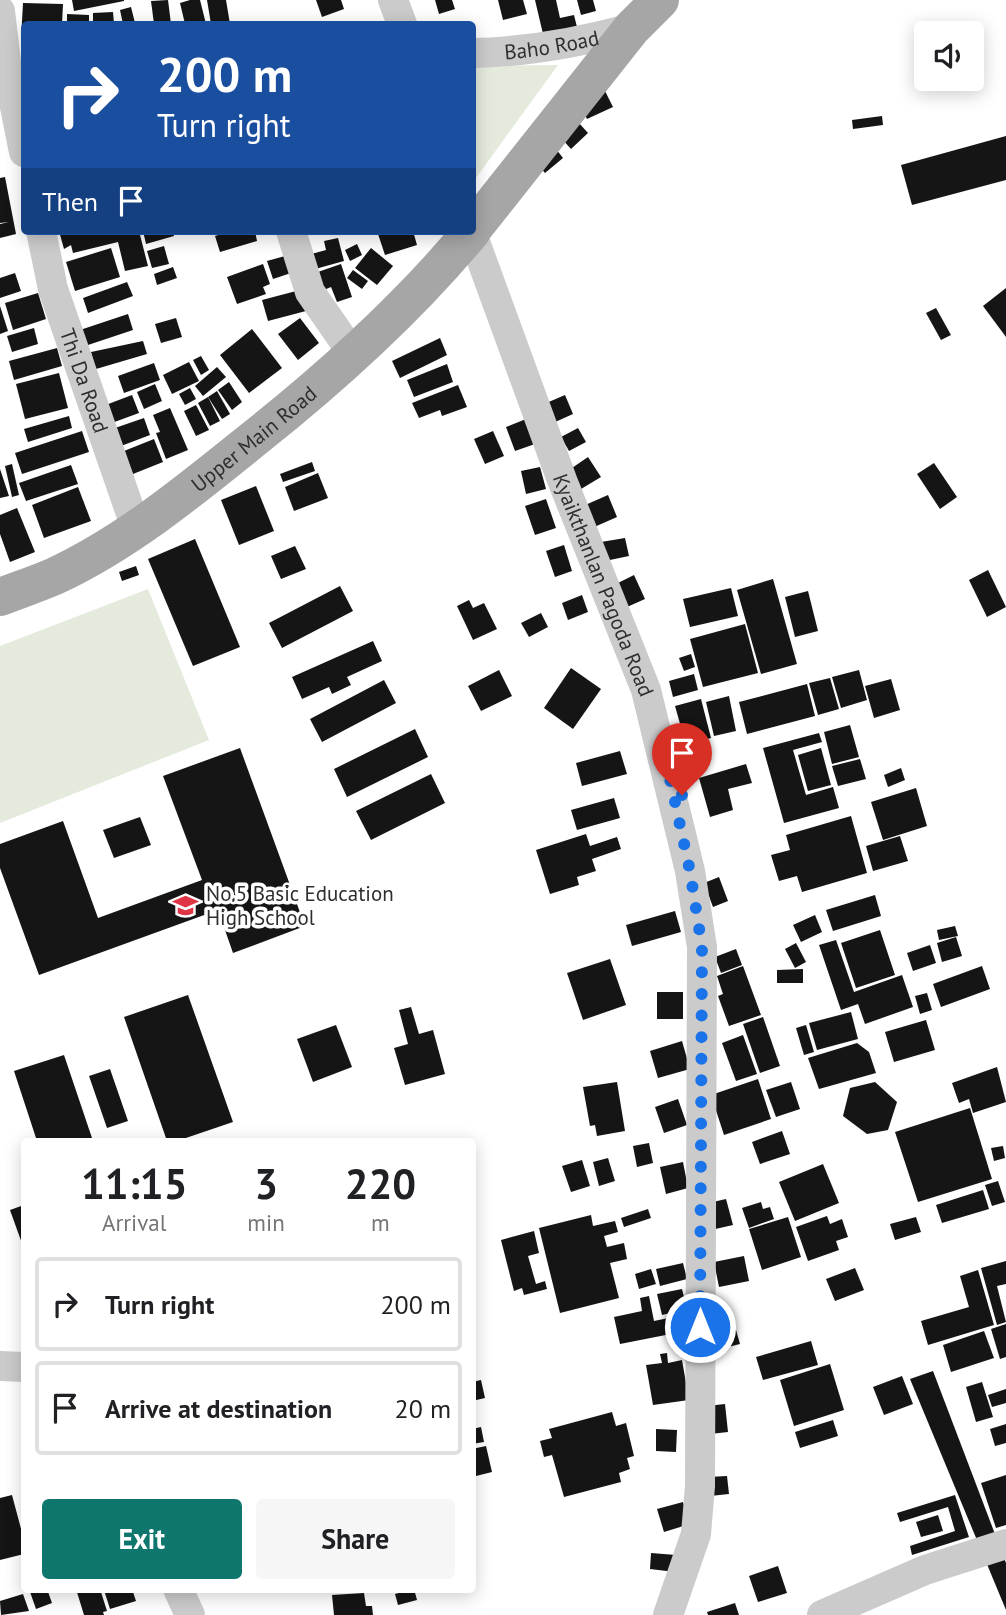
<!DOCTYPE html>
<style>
:root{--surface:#fff;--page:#f6f6f6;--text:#202124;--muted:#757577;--line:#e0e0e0;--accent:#0f766e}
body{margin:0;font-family:"PT Sans",sans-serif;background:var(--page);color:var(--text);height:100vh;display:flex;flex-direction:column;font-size:26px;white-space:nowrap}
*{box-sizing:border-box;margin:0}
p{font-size:23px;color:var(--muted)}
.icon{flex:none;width:38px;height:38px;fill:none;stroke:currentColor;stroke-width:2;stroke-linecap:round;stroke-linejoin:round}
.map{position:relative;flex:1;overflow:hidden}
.side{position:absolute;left:21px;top:1138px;width:455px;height:455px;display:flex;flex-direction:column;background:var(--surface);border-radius:7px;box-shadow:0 4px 18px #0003}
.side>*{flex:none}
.hud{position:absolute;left:21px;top:21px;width:455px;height:214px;border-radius:7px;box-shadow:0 4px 18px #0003;background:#1a4fa0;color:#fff;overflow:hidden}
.tools{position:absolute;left:914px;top:21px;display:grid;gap:14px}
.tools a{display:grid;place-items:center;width:70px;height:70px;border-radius:7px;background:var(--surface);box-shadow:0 4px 18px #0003;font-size:35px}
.pin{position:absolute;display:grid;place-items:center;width:60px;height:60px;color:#fff;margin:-72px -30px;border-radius:50% 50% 50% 0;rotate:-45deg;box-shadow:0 0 7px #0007}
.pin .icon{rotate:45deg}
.me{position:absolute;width:77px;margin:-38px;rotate:0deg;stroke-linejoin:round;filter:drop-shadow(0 0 5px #0008)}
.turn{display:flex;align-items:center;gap:24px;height:147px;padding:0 21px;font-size:32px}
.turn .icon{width:91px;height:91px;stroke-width:2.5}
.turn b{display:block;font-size:49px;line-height:60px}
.then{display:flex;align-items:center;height:66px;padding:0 21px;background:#0003;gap:14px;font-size:26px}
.eta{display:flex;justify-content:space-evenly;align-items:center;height:119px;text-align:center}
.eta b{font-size:42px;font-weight:800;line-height:49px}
.cta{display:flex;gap:14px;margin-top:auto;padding:14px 21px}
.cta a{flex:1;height:80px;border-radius:7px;background:var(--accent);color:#fff;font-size:28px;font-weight:800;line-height:80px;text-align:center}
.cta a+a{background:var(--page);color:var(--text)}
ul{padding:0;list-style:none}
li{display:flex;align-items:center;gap:21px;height:94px;margin:0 14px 10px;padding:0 7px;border:4px solid var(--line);border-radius:7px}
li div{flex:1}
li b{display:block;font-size:26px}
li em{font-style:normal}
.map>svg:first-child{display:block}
</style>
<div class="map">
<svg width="1006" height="1615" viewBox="0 0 1006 1615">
<rect width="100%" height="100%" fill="#fff"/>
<g fill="#e4ebdc">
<path d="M558,65L473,182V66Z"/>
<path d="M148,589L209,740L0,823V646Z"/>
</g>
<g fill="#151515">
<path d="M72,0H124V1L74,11Z"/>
<path d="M168,0L171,24H154L151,1Z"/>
<path d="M190,0H200L206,24H185L180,3Z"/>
<path d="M207,0H226L230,24H211Z"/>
<path d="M316,0H341L344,9L322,17Z"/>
<path d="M435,0H452L455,9L439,14Z"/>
<path d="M498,0H523L527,14L503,20Z"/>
<path d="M535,0H556L560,18L574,15L577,27L543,34Z"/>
<path d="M577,0H593L596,11L581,15Z"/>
<path d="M23,3L63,4L62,24H24V40H21Z"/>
<path d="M131,7L135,23L123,24L120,10Z"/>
<path d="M113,12L114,24H93V13Z"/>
<path d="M67,14L89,15V24H67Z"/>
<path d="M945,24L972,27L971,33H944Z"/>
<path d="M603,87L613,107L587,119L577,100Z"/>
<path d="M569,112L588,133L571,149L552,128Z"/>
<path d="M882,116L883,125L853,129L852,120Z"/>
<path d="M1006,136V180L912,205L901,165Z"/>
<path d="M549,140L563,158L545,173L530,156Z"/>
<path d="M5,177L16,234L0,238V224L9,222L0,223V178Z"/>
<path d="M59,231H139L148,266L125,271L118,242L73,253L71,245L64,249Z"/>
<path d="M143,231H173L174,236L146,244Z"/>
<path d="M231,231H255L257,241L220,252L215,236Z"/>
<path d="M377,231H413L417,245L385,255Z"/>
<path d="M338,238L344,261L308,271L304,256L326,250L324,241Z"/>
<path d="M357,244L362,255L350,261L345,250Z"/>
<path d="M164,246L169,264L152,268L147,251Z"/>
<path d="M111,248L120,277L75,291L66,262Z"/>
<path d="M371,248L393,266L377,285L355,268Z"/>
<path d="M292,254L297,271L273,279L267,261Z"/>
<path d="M263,264L270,284L263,287L266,294L237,304L227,277Z"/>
<path d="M341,264L352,297L337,302L331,287L319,292L312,274Z"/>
<path d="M173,267L177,278L157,285L154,274Z"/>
<path d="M353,270L368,281L362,289L347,278Z"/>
<path d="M15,273L21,291L0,298V278Z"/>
<path d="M127,282L133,296L88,313L83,298Z"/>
<path d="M1006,288V337L983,306Z"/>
<path d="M300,290L306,311L268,321L262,300Z"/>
<path d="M38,293L46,319L13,330L5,303Z"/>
<path d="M0,306L8,331L0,334Z"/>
<path d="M936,308L951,335L941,340L926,313Z"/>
<path d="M128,314L133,330L85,346L80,330Z"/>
<path d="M176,318L182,337L161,343L155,324Z"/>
<path d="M300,318L319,343L298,360L278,334Z"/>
<path d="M34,328L38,344L12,352L7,336Z"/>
<path d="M252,329L282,368L249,393L220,355Z"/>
<path d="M440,338L447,355L400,378L392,361Z"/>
<path d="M143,341L147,354L96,369L91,352Z"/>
<path d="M57,348L62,366L14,380L9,361Z"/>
<path d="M201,356L209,370L201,375L193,360Z"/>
<path d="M189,362L199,381L172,394L163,375Z"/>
<path d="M154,363L160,380L124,393L118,376Z"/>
<path d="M447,364L453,382L414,397L407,380Z"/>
<path d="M217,367L226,377L203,396L195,386Z"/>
<path d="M59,373L68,408L25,419L16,384Z"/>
<path d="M229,382L242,402L232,410L218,390Z"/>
<path d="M155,384L162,401L144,409L137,392Z"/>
<path d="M458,385L467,407L442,416L440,410L419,418L412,403Z"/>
<path d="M190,388L196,399L185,405L179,394Z"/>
<path d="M217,391L230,414L222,419L208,397Z"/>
<path d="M132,395L139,413L109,424L103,406Z"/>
<path d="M565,395L573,414L553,423L544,404Z"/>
<path d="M208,397L220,421L210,426L198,403Z"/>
<path d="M196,405L209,430L196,436L184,411Z"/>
<path d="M170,408L188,450L166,459L156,433L160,432L153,415Z"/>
<path d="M69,416L72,428L28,442L24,429Z"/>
<path d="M144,418L150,435L121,446L115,428Z"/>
<path d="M526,419L535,444L515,451L506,427Z"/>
<path d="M578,428L586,442L569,451L561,437Z"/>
<path d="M82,431L89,452L22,474L15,453Z"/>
<path d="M493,431L504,456L485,464L474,439Z"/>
<path d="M154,439L163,462L133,474L124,451Z"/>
<path d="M588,457L601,477L581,489L569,470Z"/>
<path d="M312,462L315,471L283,482L280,474Z"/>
<path d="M934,463L957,497L940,509L917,474Z"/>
<path d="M12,464L19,495L12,497L5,466Z"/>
<path d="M71,465L78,484L26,501L19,483Z"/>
<path d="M540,467L546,489L526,494L521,471Z"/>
<path d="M0,469L9,496L0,498Z"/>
<path d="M318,473L328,498L294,511L285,487Z"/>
<path d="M256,486L274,531L239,545L221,500Z"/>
<path d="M78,487L91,521L44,538L32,505Z"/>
<path d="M608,495L617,517L592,528L583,506Z"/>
<path d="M546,499L556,528L535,535L525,506Z"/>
<path d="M17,508L35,552L10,562L0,534V515Z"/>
<path d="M625,538L629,556L605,561L601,542Z"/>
<path d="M195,539L240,647L193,666L148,559Z"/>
<path d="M564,545L572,571L555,577L546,551Z"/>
<path d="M295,546L306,569L281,579L271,556Z"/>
<path d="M136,566L139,575L122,581L119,572Z"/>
<path d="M988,570L1006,607L987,617L969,580Z"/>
<path d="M634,575L645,599L627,607L616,584Z"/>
<path d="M773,579L797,664L761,674L737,590Z"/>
<path d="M340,586L353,611L282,648L269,623Z"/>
<path d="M731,588L738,616L690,627L683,599Z"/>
<path d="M808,591L818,631L795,637L785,597Z"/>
<path d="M582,595L588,612L568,620L562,603Z"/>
<path d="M469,600L473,608L484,603L497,629L473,640L457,606Z"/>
<path d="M541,613L548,627L529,637L521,623Z"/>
<path d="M745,624L758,673L703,687L690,639Z"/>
<path d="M373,641L382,661L347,677L351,685L332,694L329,687L302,699L292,677Z"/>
<path d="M691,654L695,667L684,671L679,658Z"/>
<path d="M571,668L601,689L573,729L544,708Z"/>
<path d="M499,670L512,696L481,711L468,686Z"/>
<path d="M859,670L867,700L841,708L832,677Z"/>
<path d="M694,674L698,690L673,697L669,681Z"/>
<path d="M830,678L839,709L818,715L809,683Z"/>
<path d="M891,679L900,710L874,718L865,686Z"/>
<path d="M384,680L396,703L322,742L310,719Z"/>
<path d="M807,684L815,716L747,734L739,702Z"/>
<path d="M729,696L736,731L714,736L706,702Z"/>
<path d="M701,699L711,738L686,745L675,706Z"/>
<path d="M850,725L859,757L832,764L824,732Z"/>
<path d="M415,729L428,757L347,797L334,769Z"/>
<path d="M819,733L822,742L793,750L806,795L833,787L839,808L784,823L763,748Z"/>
<path d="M240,748L305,926L233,953L218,910L39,975L0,868V844L63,821L98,918L202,880L163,776Z"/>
<path d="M821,748L831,785L808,791L798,755Z"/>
<path d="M620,751L627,774L582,786L576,763Z"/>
<path d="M860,759L866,779L838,786L832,766Z"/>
<path d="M746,764L752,783L728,789L733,810L710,817L699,778Z"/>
<path d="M901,768L905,780L888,787L884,775Z"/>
<path d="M431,774L445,803L371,840L356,811Z"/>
<path d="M916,788L927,826L883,840L871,802Z"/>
<path d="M614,798L620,818L577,830L571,810Z"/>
<path d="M851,816L867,873L802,892L797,876L779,881L771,855L790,850L786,835Z"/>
<path d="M140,817L151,845L114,858L103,830Z"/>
<path d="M586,834L590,846L617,837L621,849L592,859L596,871L577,877L579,885L550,894L536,850Z"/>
<path d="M900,836L908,861L873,871L866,846Z"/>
<path d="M719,877L728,901L713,907L704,883Z"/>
<path d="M875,895L881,916L833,931L826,910Z"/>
<path d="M675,911L681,932L632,946L626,925Z"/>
<path d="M815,915L822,932L801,942L793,925Z"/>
<path d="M955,926L958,936L939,940L937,930Z"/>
<path d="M880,930L895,975L856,988L841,943Z"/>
<path d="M956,937L962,956L942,962L937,943Z"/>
<path d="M836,940L854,992L902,975L913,1007L865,1024L858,1004L841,1010L819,945Z"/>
<path d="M796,943L806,962L795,968L785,949Z"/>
<path d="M930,945L936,963L913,971L907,953Z"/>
<path d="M736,949L742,965L721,973L715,957Z"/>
<path d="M610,959L626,1005L583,1020L567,973Z"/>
<path d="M743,966L761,1015L729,1026L718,996L723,994L717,976Z"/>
<path d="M982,966L990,989L941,1007L933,984Z"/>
<path d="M803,969V983H777V970Z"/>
<rect x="657" y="992" width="26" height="27"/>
<path d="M927,993L932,1010L920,1014L915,996Z"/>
<path d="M188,995L233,1122L177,1141H167L124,1017Z"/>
<path d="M411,1007L419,1034L433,1030L445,1074L405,1085L394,1048L408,1044L399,1010Z"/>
<path d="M851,1012L858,1039L817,1050L809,1023Z"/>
<path d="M763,1017L780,1066L760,1073L743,1024Z"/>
<path d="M926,1020L935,1050L894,1062L885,1032Z"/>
<path d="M336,1025L352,1067L313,1082L297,1039Z"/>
<path d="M806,1025L814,1052L804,1055L796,1028Z"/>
<path d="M743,1035L757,1074L736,1081L722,1043Z"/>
<path d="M682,1041L690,1069L658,1078L650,1051Z"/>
<path d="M857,1043L869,1052L876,1073L819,1089L808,1058Z"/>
<path d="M64,1055L93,1141H37L14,1071Z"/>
<path d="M997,1067L1006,1102L973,1113L969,1099L959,1103L952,1083Z"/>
<path d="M110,1069L128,1121L107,1128L89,1076Z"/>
<path d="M758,1079L771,1119L724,1135L711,1095Z"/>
<path d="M617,1082L625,1131L597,1136L595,1125L590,1126L583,1087Z"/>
<path d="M791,1082L800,1109L776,1117L766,1090Z"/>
<path d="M875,1082L897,1102L888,1130L867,1134L843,1116L850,1088Z"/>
<path d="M678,1099L687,1125L664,1133L655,1107Z"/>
<path d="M970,1108L992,1179L918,1202L895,1132Z"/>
<path d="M782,1131L790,1154L760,1164L752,1142Z"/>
<path d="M649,1143L653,1163L637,1167L633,1146Z"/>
<path d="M1003,1146L1005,1158L994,1161L991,1148Z"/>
<path d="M608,1158L615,1181L599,1186L593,1162Z"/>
<path d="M582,1160L590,1186L571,1192L562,1166Z"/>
<path d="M683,1162L688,1188L666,1194L660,1167Z"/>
<path d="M823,1164L839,1203L795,1221L779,1182Z"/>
<path d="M998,1181L1005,1202L992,1206L985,1185Z"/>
<path d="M983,1190L989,1209L942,1223L936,1205Z"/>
<path d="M726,1199L733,1225L711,1230L704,1204Z"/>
<path d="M761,1202L763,1209L770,1207L774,1219L749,1228L742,1208Z"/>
<path d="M24,1205V1249L10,1210Z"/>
<path d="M648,1209L651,1218L624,1227L621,1218Z"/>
<path d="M591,1215L593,1226L615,1221L618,1232L604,1236L607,1247L624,1243L627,1259L610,1263L619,1298L560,1313L539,1228Z"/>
<path d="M827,1216L830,1224L842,1219L848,1237L836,1241L839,1250L808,1261L796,1227Z"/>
<path d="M788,1217L801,1257L762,1270L749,1229Z"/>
<path d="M916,1217L921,1232L895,1240L890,1224Z"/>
<path d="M534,1231L539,1253L528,1256L536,1284L545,1281L547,1289L524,1295L522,1288L514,1291L501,1240Z"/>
<path d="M744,1256L749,1281L719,1287L714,1262Z"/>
<path d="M1006,1261V1284L997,1286L1006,1322L997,1325L981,1268Z"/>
<path d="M683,1263L687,1279L660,1286L656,1269Z"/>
<path d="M855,1268L864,1290L835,1301L826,1279Z"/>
<path d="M651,1269L656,1284L639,1289L635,1274Z"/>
<path d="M978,1270L994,1325L928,1345L921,1321L969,1307L960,1276Z"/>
<path d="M682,1289L687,1309L662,1315L657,1294Z"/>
<path d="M649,1296L654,1321L683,1315L686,1331L620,1344L614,1317L642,1311L640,1298Z"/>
<path d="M734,1323L740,1344L716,1350L710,1330Z"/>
<path d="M1006,1324V1357L1000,1359L991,1329Z"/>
<path d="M984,1331L994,1358L951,1372L943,1345Z"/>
<path d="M811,1341L818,1365L763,1380L756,1357Z"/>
<path d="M667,1353L668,1363L682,1360L689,1400L653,1405L646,1365L662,1363L660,1354Z"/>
<path d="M830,1364L844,1410L794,1426L780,1380Z"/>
<path d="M933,1371L1006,1563V1610L910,1379Z"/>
<path d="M902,1376L913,1404L884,1415L873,1387Z"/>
<path d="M481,1380L485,1398L472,1401V1382Z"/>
<path d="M982,1382L993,1417L976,1422L966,1387Z"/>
<path d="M1006,1389V1403L992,1407L988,1395Z"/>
<path d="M725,1404L728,1432L710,1434L707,1406Z"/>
<path d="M612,1412L616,1426L626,1423L634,1456L627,1458L630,1469L619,1473L621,1482L564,1497L552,1455L544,1457L540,1441L552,1438L549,1429Z"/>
<path d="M833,1420L838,1436L800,1448L795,1432Z"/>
<path d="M1006,1424V1443L995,1446L990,1429Z"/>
<path d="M481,1427L484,1442L472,1444V1429Z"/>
<path d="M656,1429L677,1430L676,1452L656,1451Z"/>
<path d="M486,1446L492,1472L472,1477V1449Z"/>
<path d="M1006,1475V1525L996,1528L981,1483Z"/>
<path d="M727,1476L729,1494L710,1496L708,1477Z"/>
<path d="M12,1495L24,1540V1554L0,1560V1498Z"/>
<path d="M955,1495L969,1537L912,1555L910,1546L955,1531L948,1507L900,1522L897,1513Z"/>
<path d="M683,1502L690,1524L664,1532L657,1509Z"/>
<path d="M938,1515L943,1531L921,1537L916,1522Z"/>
<path d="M651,1553L676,1555L675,1572L650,1569Z"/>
<path d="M778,1566L787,1593L758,1602L749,1576Z"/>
<path d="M29,1589H47L52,1603L36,1609Z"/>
<path d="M76,1589H100L107,1611L103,1612L104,1615H84Z"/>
<path d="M132,1589L136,1601L110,1609L104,1590Z"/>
<path d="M414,1589L417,1600L398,1605L395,1594Z"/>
<path d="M364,1593L366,1606H372L373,1615H334L332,1595Z"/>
<path d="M23,1594L29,1611L1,1615L0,1601Z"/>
<path d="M735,1603L739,1615H708L707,1612Z"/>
</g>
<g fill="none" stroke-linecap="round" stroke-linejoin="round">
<g stroke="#cbcbcb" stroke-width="30">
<path d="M393,0L402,24"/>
<path d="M0,11L6,62L24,152"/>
<path id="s1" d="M472,53C528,52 578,43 632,28"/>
<path id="s2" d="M41,231L53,289L136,528"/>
<path d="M291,231L310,292L353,354"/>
<path id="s3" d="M471,231L562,480L646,690L690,871L702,947L700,1486L696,1534L668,1615"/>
<path d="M0,1366L24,1367"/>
<path d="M178,1589L190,1615"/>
<path d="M822,1615L925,1570L1006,1544"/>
</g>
<g stroke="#a6a6a6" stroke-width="38">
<path d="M472,230L632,28L660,0"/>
<path id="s4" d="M0,597C18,590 37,584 55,576C128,542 194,487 256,437C334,375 409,307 472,231"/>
</g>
</g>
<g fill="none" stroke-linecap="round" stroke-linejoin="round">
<path stroke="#1a73e8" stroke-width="12" stroke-dasharray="0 21.6" d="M682,795L663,747L690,871L702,947L700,1327"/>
</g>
<defs>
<symbol id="school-bare" viewBox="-9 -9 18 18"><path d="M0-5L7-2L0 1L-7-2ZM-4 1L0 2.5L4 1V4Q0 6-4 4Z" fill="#df3544" stroke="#fff" stroke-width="2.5" paint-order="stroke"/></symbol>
</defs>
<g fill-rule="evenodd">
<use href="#school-bare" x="168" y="888" width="35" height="35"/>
</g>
<g text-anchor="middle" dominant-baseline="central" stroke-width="7" stroke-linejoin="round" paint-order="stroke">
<g font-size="21" fill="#2e2e2e" stroke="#fff">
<text stroke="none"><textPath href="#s1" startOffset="80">Baho Road</textPath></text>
<text stroke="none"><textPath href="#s2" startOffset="156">Thi Da Road</textPath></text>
<text stroke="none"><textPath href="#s4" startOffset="301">Upper Main Road</textPath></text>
<text stroke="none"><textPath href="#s3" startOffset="378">Kyaikthanlan Pagoda Road</textPath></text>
</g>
<g font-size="21" fill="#2e2e2e" stroke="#fff" text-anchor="start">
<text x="206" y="893">No.5 Basic Education<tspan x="206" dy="24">High School</tspan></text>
</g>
</g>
</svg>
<div class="tools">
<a><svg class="icon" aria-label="sound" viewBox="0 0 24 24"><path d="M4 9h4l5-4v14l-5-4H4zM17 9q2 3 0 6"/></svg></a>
</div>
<div class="pin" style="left:682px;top:795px;background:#d93025"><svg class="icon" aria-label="arrive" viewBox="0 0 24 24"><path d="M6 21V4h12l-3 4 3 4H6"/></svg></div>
<svg class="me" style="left:700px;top:1327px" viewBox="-20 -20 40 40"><circle r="17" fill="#1a73e8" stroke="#fff" stroke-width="3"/><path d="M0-11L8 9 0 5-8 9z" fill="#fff"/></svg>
<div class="hud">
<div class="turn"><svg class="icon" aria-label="right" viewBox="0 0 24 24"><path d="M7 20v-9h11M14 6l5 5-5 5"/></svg><div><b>200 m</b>Turn right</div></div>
<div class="then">Then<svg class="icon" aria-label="arrive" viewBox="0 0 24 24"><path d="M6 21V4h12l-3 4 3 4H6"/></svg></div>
</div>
<section class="side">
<div class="eta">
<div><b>11:15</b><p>Arrival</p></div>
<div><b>3</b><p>min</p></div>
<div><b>220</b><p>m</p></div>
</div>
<ul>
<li><svg class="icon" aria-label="right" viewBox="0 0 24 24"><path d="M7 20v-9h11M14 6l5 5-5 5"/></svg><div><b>Turn right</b></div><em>200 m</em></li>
<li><svg class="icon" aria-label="arrive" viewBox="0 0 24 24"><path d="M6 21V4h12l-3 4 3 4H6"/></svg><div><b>Arrive at destination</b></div><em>20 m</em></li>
</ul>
<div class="cta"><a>Exit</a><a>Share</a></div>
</section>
</div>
